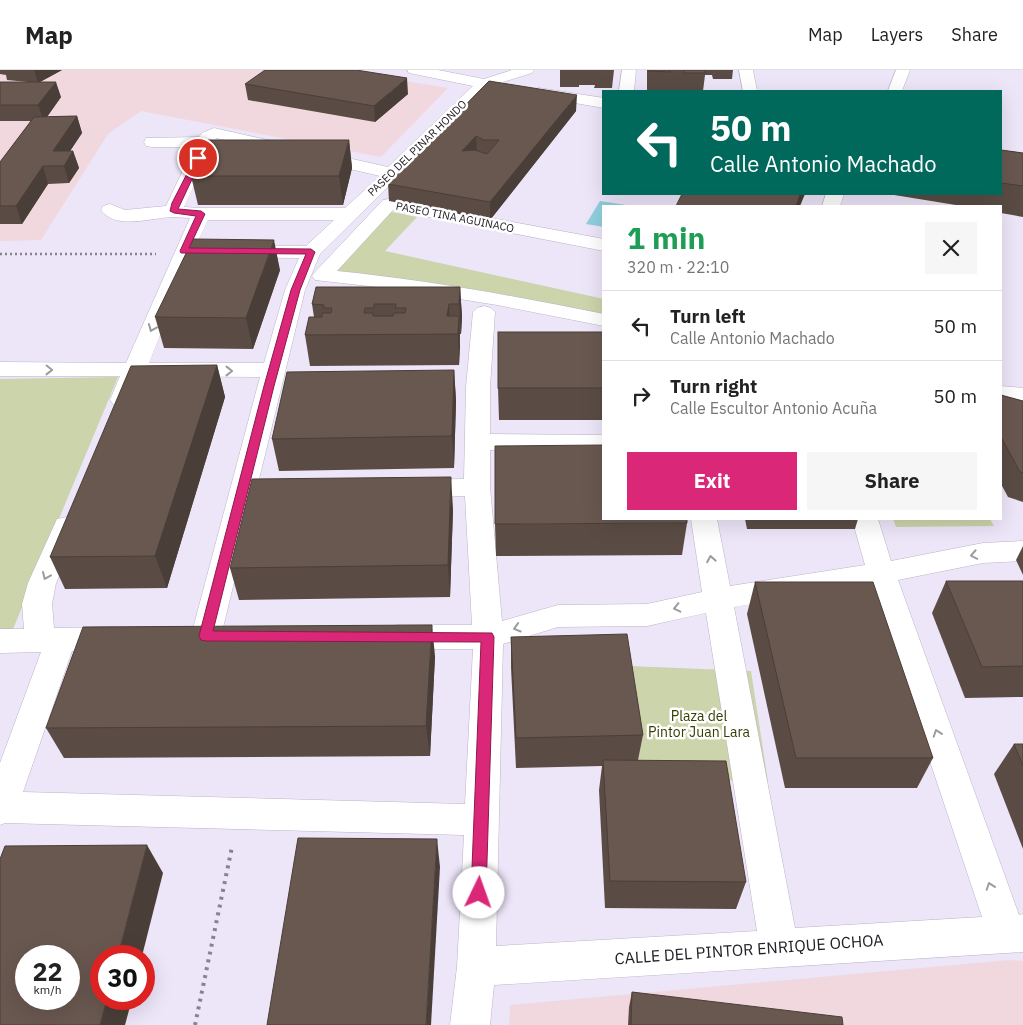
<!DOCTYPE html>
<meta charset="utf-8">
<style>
:root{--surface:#fff;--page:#f6f6f6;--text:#222;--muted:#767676;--line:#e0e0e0;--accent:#db2777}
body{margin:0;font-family:"IBM Plex Sans",sans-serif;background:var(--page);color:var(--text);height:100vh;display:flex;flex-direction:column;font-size:19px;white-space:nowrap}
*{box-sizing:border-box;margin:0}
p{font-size:16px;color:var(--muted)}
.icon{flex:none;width:28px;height:28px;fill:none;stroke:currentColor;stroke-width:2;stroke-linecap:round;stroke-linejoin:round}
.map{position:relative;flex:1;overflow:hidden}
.details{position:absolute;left:602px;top:135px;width:400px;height:315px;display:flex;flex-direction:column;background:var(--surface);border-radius:0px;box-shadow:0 5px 20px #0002}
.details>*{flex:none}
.hud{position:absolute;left:602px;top:20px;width:400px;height:105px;border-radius:0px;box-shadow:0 5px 20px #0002;background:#00695c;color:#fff;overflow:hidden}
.speed{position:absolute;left:15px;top:875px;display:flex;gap:10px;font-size:25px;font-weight:700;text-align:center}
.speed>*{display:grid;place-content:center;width:65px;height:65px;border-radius:50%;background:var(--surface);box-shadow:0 5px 20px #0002;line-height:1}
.speed small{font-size:12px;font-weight:400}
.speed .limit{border:8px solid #d22;background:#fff;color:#111}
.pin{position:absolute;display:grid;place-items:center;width:42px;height:42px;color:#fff;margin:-21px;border:2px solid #fff;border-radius:50%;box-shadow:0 1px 5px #0007}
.me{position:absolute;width:55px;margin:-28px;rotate:3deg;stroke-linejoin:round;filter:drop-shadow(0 0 4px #0008)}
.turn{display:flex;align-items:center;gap:18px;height:105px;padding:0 25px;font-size:22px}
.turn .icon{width:65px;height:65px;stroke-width:2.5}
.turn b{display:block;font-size:35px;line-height:42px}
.round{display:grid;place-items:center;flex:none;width:52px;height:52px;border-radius:0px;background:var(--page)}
.summary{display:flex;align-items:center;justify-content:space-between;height:85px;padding:0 25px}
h1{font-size:30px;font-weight:800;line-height:38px;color:#1e9e55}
.cta{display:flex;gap:10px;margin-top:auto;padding:10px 25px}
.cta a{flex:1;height:58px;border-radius:0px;background:var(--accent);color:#fff;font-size:20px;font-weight:800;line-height:58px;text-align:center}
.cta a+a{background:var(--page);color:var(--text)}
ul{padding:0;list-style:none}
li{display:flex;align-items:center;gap:15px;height:70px;padding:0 25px;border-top:1px solid var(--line)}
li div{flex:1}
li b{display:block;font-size:19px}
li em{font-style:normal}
header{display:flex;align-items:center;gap:30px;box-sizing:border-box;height:70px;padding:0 25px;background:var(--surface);border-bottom:1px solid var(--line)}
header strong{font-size:24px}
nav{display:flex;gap:28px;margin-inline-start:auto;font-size:18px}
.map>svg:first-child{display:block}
</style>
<header>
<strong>Map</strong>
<nav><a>Map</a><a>Layers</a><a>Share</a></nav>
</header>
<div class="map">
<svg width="1023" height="955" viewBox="0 0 1023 955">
<rect width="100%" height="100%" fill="#ede5f8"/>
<g fill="#f1d8de">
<path d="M0,0H338L448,18L381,87L141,41L108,64L41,170L0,171Z"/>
<path d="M1009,890L1023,891V955H509L510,935Z"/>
</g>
<g fill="#cbd4aa">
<path d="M387,141L417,147L385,181L604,229V245L332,202Z"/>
<path d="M118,307L13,559H0V309Z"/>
<path d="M893,449H990L994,456L896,457Z"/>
<path d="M629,596L751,601L768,712L635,706Z"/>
</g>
<path fill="#8fcfde" d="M600,131L626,135L604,136V157L586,154Z"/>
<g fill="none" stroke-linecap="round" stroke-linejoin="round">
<defs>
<g id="minor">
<path d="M407,0H438L484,9L512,0H534L532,3L503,12L507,16L504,19L499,21L488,18L320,184L305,220L221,566L217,574L206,578L195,574L191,566L260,307L143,306L130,335L122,337L114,335L110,330L120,306H0V292L126,293L190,148C184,148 179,147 174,147C153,147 116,161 101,140L103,136L110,134L125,140L166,136L194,77H152L146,76L144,72L146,68L199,67L202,63L214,58L388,97L473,16L414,4L409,3ZM216,68L380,106L345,138H201L184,137ZM208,150H334L306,176L196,175ZM191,187L299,188L285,220L264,293H149Z"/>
<path d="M622,0H636L634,21H619Z"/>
<path d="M739,0H753L757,21H743Z"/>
<path d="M896,0H910L902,21H888Z"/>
<path d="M539,18L604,28V38L534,26L531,23L534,20Z"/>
<path d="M826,124H844L840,136H822Z"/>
<path d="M389,129L604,169V181L393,140L337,201C427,210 515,226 604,244V256L497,235L404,220L315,210L312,206L315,202L383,130Z"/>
<path d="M484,236L491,238L495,242L490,317V364L604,365V381L490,380V417L502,551L558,535L647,534L702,522L691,449H717L730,516L865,495L852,449H878L891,491L983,473L1023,471V491L983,493L898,510L1019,845L1023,844V882L494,915L490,955H450L457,897L464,765L5,753L0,755V693L41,582L0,583V559H24L22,534L28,513L57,449L67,447L77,449L80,456L56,513L52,534L54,558L115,557L126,561L130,569L126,577L115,581H72L23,722L465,734L473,579H396L385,575L381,567L385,559L396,555H472L465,426L414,428L405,425L401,419L405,413L414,410L464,409L466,317L473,242L477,238ZM871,515L982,847L795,858L734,537ZM706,543L757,861L496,876L503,574L558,557L647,556Z"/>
<path d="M1001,316L1023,318V332L1001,330Z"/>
</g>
</defs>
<use href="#minor" stroke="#bbb4c6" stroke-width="1"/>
<path stroke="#88838f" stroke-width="2.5" stroke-dasharray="2 3" stroke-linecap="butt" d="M0,184H156"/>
<path stroke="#88838f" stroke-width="4" stroke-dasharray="3 5" stroke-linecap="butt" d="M195,955L232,777"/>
<use href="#minor" fill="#fff" fill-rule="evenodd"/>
</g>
<g fill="#5a4c45">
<path d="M0,0H62L40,12L61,27L47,47L77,46L82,63L70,81H73L79,98L69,113L48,114L22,154H0V92L31,51H0V12H28L7,10L6,5L0,4Z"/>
<path d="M560,0H614L612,18H594L595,15H579V17H560Z"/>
<path d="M647,0H733L732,9H713L712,5H705L703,21H647Z"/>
<path d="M489,11L576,41L490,150L389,131L388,114Z"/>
<path d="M245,14L408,24L375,52L248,30Z"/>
<path d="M349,70L352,98L343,135H198L191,106Z"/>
<path d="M1001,80L1023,83V147L1001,143V136H962L888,124H1001Z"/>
<path d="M280,200L253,279L164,278L155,247Z"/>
<path d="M460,217L462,247L461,264H460L459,295L310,296L305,265L314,247L312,234Z"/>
<path d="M604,262V350H499L498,318Z"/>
<path d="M217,295L225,327L167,518L65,519L50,487Z"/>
<path d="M454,300L456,331L454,398L279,401L272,369Z"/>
<path d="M1001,325L1023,331V432L1008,427L1001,414Z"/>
<path d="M453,439L450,527L239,530L230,498Z"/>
<path d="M745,449H858L855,459H747Z"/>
<path d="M687,453L682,485L496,486L495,454Z"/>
<path d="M1023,476V505L1016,490Z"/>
<path d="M946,511H1023V627L965,628L932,543Z"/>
<path d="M755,512L933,688L917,718H785L747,544Z"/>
<path d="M511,567L643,665L638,690L746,812L736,839L605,838L599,720L602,696L516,698L511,598Z"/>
<path d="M435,586L430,686L64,688L46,658Z"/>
<path d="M1014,674H1023V779L994,704Z"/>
<path d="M632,922L843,955H628L629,937Z"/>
</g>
<g fill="#4a3e38">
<path d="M34,0H62L38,13Z"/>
<path d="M407,8L408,24L375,52L374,36Z"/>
<path d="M56,12L61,27L44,51L38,35Z"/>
<path d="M577,25L576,41L490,150V132Z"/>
<path d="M77,46L82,63L60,96L53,81Z"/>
<path d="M476,66L477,82L462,81Z"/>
<path d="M349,70L352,98L343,135L339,106Z"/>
<path d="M73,81L79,98L69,113L64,96Z"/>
<path d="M43,96L48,114L22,154L16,136Z"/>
<path d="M800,124H805L800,136H796Z"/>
<path d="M274,170L280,200L253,279L246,248Z"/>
<path d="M460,217L462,247L461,264L459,234Z"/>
<path d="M449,234L450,264L447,246Z"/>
<path d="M459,246L460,277L459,295L458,264Z"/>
<path d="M217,295L225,327L167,518L155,486Z"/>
<path d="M454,300L456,331L454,398L452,366Z"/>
<path d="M451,407L453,439L450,527L448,495Z"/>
<path d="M432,555L435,586L430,686L426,656Z"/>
<path d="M437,769L440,797L431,955H426Z"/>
<path d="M147,775L163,803L142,886H118Z"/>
<path d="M107,929H132L125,955H100Z"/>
</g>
<g fill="#695850" stroke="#4a3e38" fill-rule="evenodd">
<path d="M265,0H356L407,8L374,36L245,14Z"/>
<path d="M649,0H669L670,2L649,1Z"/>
<rect x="684" y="0" width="21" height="3"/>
<path d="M489,11L577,25L490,132L388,114ZM476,66L484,70H499L487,84L475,80L462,81Z"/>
<path d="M0,12H56L38,35H0Z"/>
<path d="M77,46L53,81H73L64,96H43L16,136H0V92L34,47Z"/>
<path d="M208,70H349L339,106H191Z"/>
<path d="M1001,80L1023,83V116L1001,113Z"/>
<path d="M682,124H800L796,136H676Z"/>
<path d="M193,169L274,170L246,248L155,247Z"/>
<path d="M316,217H460L459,234H449L447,246H459L458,264L305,265L309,247H322V243H331L332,238H323L324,235L312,234ZM374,234H396L395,238H406L405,243H394L393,246H373V243H364L365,238H374Z"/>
<rect x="498" y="262" width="106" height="56"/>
<path d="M217,295L155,486L50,487L131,296Z"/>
<path d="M454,300L452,366L272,369L287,302Z"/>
<path d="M1001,325L1023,331V403L1020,402L1001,367Z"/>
<path d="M604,375V449H687V453L495,454V376Z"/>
<path d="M451,407L448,495L230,498L252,409Z"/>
<path d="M946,511H1023V596L982,597Z"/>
<path d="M755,512H873L933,688H796Z"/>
<path d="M432,555L426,656L46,658L83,557Z"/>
<path d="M627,564L643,665L516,668L511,567Z"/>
<path d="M1014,674H1023V696Z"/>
<path d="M603,690L726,691L746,812L610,811Z"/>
<path d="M298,768L437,769L426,955H267Z"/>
<path d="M147,775L118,886H101V929H107L100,955H0V789L5,776ZM26,886H69V929H26Z"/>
<path d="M632,922L842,947L843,955H631Z"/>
</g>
<defs><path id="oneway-chevron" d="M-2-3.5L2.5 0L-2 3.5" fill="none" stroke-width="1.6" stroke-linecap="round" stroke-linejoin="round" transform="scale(1.25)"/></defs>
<g stroke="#9c9b9e">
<use href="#oneway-chevron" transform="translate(152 258) rotate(112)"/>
<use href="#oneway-chevron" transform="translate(49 300) rotate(1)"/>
<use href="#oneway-chevron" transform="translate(229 301)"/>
<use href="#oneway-chevron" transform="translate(974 485) rotate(169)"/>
<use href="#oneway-chevron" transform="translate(711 489) rotate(-100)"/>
<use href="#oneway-chevron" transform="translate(46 506) rotate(113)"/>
<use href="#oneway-chevron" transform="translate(677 538) rotate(167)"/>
<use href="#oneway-chevron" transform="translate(517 558) rotate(163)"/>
<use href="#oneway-chevron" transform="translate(937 663) rotate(-109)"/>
<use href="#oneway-chevron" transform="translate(990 816) rotate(-109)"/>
</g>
<path fill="#db2777" stroke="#8e194d" d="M196,86L202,88L178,139L201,141L205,144L189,178L311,179L315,182L300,220L274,316L213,561L492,563L494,567L486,823L484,829L479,831L474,829L471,823L481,572L206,571L201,570L199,566L264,316L291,220L306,184L181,183L180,181L196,146L174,143L170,141L172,133Z"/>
<g text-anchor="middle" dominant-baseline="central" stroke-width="5" stroke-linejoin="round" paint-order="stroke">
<g font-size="11" fill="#232127" stroke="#fff">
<text transform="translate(417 78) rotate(-44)">PASEO DEL PINAR HONDO</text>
<text transform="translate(455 147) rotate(11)">PASEO TINA AGUINACO</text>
</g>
<g font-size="14" fill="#363e02" stroke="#fff">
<text x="699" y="646">Plaza del<tspan x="699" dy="16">Pintor Juan Lara</tspan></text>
</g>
<g font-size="16" fill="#232127" stroke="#fff">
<text transform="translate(749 879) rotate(-4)">CALLE DEL PINTOR ENRIQUE OCHOA</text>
</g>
</g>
</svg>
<div class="speed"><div>22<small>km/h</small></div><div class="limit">30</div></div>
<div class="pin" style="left:198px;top:88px;background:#d93025"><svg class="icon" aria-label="arrive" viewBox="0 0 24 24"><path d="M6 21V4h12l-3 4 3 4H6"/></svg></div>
<svg class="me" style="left:479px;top:823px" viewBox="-20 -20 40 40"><circle r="19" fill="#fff"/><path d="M0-13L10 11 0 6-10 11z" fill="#db2777"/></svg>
<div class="hud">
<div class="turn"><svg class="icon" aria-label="left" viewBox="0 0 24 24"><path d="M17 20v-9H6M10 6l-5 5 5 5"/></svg><div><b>50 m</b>Calle Antonio Machado</div></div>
</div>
<section class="details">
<div class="summary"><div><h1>1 min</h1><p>320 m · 22:10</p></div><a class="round"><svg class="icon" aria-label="close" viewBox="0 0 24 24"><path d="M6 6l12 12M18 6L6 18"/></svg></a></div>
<ul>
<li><svg class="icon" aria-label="left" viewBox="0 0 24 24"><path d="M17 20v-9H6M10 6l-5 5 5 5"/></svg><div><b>Turn left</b><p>Calle Antonio Machado</p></div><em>50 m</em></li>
<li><svg class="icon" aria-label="right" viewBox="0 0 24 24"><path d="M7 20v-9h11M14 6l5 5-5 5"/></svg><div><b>Turn right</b><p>Calle Escultor Antonio Acuña</p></div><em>50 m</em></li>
</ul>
<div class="cta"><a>Exit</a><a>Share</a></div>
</section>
</div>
